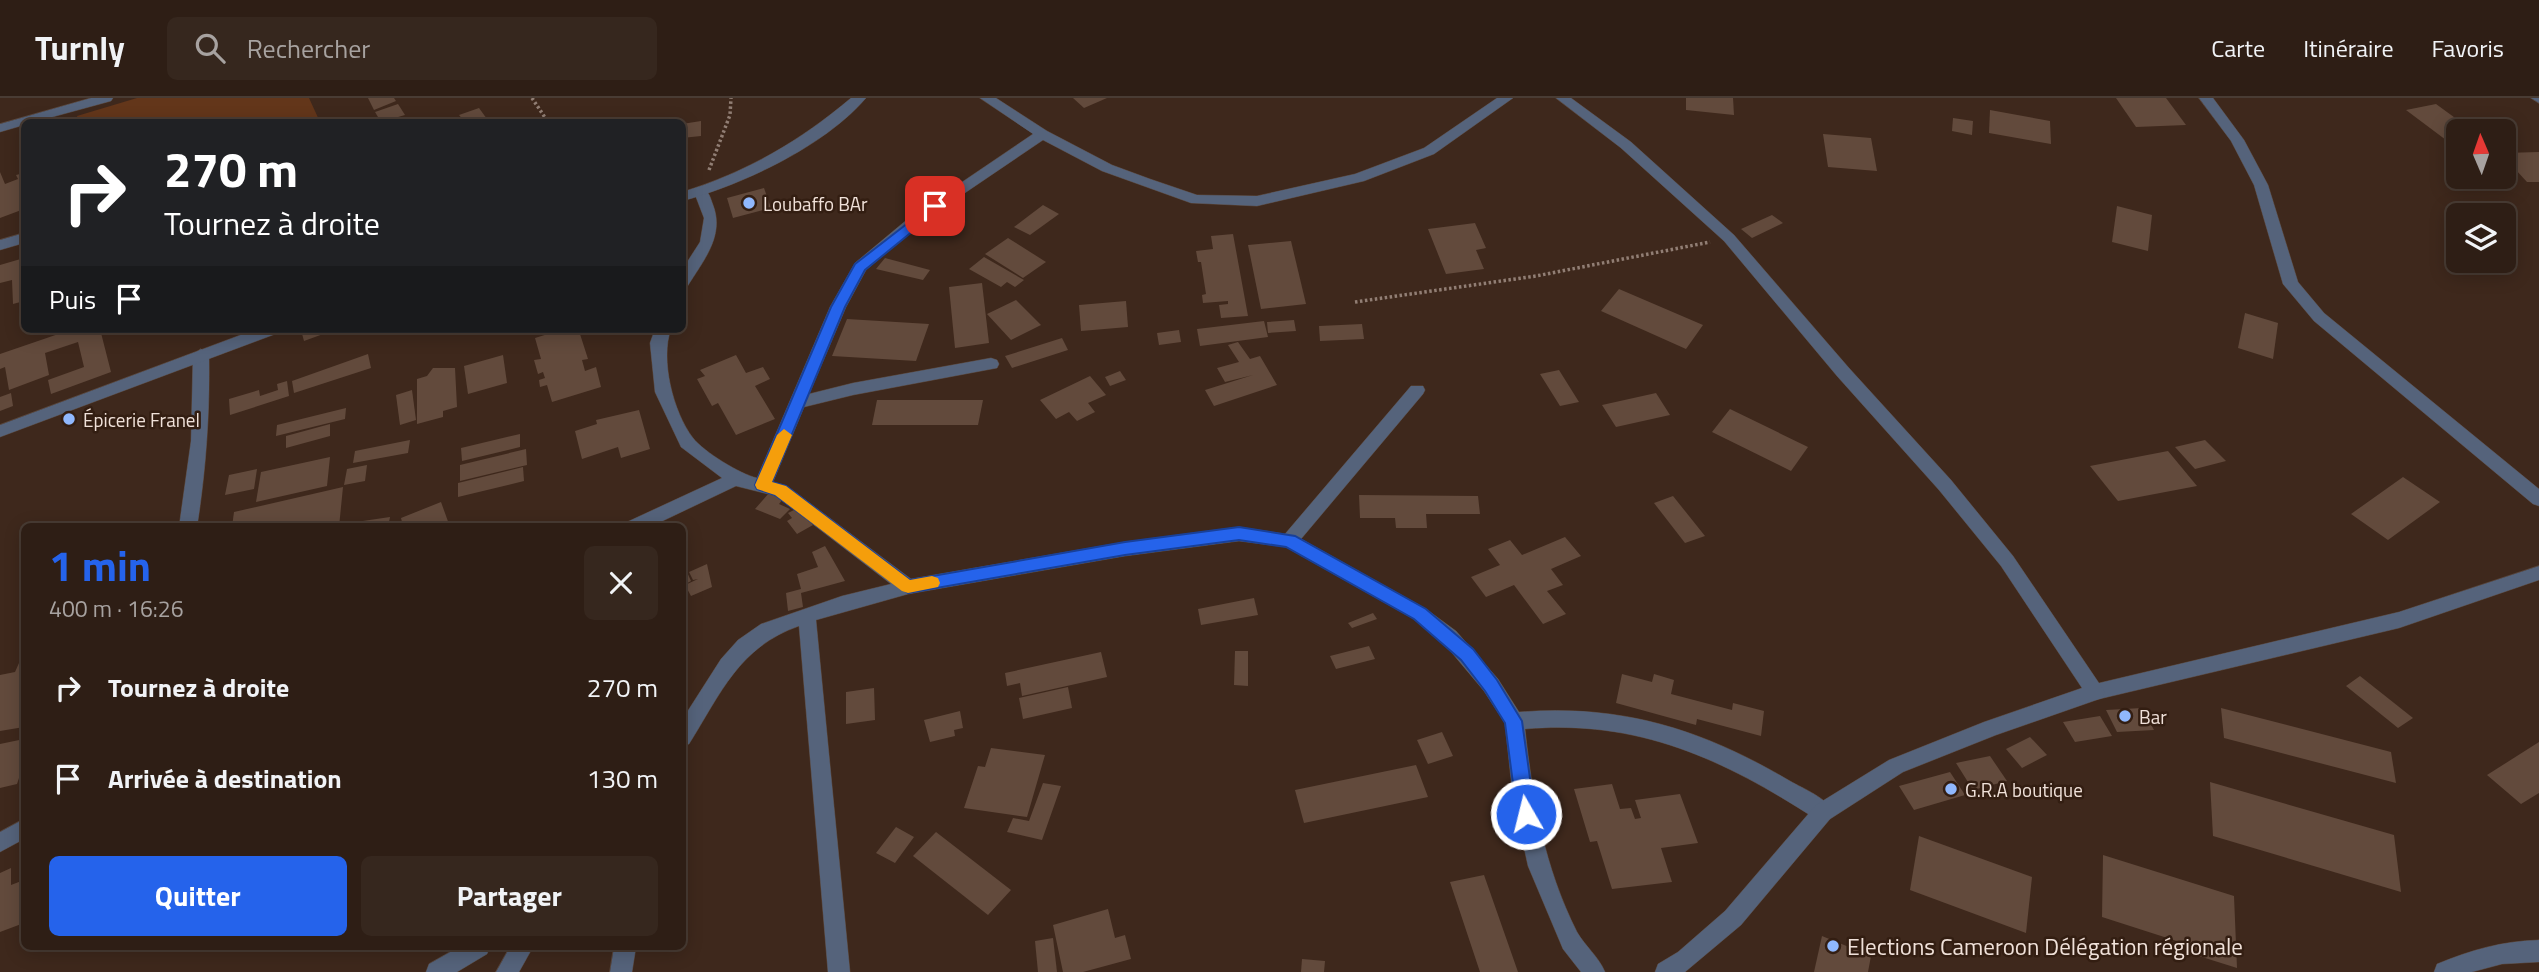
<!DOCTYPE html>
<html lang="fr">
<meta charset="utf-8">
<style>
:root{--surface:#2e1e15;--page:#36271e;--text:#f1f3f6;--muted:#a7a2a0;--line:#493c34;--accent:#2563eb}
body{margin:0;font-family:"Titillium Web",sans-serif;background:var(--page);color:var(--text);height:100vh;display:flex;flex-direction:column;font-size:26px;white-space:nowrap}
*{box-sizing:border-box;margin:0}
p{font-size:23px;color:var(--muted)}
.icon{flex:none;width:38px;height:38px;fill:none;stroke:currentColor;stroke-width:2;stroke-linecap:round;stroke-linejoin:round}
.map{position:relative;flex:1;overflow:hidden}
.sheet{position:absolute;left:21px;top:425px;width:665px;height:427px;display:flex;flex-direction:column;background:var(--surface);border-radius:10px;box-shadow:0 4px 18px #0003,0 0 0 2px var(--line)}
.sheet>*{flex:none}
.top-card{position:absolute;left:21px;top:21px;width:665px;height:214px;border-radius:10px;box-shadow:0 4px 18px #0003,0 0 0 2px var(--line);background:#202124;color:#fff;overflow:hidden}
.needle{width:46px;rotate:358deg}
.controls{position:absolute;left:2446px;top:21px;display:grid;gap:14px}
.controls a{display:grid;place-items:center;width:70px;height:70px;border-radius:10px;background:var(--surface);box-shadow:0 4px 18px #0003,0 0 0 2px var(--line);font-size:35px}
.pin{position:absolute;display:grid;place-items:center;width:60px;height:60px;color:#fff;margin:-30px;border-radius:14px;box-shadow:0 4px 10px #0006}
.me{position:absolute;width:77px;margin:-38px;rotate:352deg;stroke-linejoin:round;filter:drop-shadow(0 0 5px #0008)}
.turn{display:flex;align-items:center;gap:24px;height:147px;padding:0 28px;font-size:32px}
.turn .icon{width:91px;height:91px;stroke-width:2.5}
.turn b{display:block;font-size:49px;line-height:60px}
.then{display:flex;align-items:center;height:66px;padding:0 28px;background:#0003;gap:14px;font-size:26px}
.round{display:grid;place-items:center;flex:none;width:74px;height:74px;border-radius:10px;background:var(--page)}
.overview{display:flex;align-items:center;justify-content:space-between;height:119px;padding:0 28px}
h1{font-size:42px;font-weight:700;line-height:52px;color:var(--accent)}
.cta{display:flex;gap:14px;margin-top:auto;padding:14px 28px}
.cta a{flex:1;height:80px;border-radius:10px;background:var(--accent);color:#fff;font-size:28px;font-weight:700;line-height:80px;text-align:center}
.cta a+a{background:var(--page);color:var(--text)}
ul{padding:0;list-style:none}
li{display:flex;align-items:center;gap:21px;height:91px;padding:0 28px}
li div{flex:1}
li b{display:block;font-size:26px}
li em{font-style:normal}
header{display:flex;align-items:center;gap:42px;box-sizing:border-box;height:98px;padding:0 35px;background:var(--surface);border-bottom:2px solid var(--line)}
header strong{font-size:33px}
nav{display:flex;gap:38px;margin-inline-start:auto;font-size:24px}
.search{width:490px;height:63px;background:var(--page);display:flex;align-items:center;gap:18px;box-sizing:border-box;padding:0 24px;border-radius:10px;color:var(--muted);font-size:26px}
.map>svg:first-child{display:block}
</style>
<header>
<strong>Turnly</strong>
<div class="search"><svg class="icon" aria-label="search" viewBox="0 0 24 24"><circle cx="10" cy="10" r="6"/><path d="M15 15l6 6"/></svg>Rechercher</div>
<nav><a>Carte</a><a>Itinéraire</a><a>Favoris</a></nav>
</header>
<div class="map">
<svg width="2539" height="874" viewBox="0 0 2539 874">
<rect width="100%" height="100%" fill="#3e281c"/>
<path fill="#63361a" d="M137,0H309L320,24H79L77,18Z"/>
<g fill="#624a3c">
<path d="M368,0H394L396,3L374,12Z"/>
<path d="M1073,0H1107L1084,10Z"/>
<path d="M1686,0H1733L1734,17L1686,12Z"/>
<path d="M2116,0H2166L2186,27L2136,29Z"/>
<path d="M398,6L405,17L381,24L375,14Z"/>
<path d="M2436,6L2473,33H2459V39L2446,42L2406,12Z"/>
<path d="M479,10L487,21L465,24L459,17Z"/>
<path d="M1990,12L2050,23L2051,46L1989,35Z"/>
<path d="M1953,20L1973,23L1972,37L1952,33Z"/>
<path d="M701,23V38L682,40V26Z"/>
<path d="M1823,36L1871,40L1877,73L1828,69Z"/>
<path d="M2539,54V84H2527L2504,59V55Z"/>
<path d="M0,74L5,86L18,81L16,77L24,75V111L0,120Z"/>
<path d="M764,90L771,110L733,120L727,100Z"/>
<path d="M1043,107L1059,116L1030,137L1014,129Z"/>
<path d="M2117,108L2152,117L2148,153L2112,144Z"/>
<path d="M1772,117L1783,125L1752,140L1741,131Z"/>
<path d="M1475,125L1486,150L1476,152L1484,171L1446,176L1428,131Z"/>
<path d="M1233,136L1248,218L1221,220L1219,207L1228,206V203L1203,205L1202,197L1206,196L1201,164H1198L1196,153L1213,151L1211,138Z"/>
<path d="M1008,140L1046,164L1023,180L985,156Z"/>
<path d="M1291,143L1306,206L1261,211L1248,147Z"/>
<path d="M984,159L1024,182L1015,189L1007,184L1001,189L969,171Z"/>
<path d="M24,160V203L13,206L12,182L0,185V167Z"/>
<path d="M885,160L930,172L923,182L876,171Z"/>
<path d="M982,185L989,245L955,250L949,189Z"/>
<path d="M1619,191L1703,227L1686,251L1601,213Z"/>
<path d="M1016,202L1041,227L1011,242L987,216Z"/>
<path d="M1126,203L1128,229L1081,233L1079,207Z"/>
<path d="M2245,215L2278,225L2273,261L2238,250Z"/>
<path d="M847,221L929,226L916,263L832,258Z"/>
<path d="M1294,222L1296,233L1268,235L1267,224Z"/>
<path d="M1264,223L1268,239L1200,248L1197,231Z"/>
<path d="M1362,226L1364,241L1320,243L1319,228Z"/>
<path d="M73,231H100L111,274L51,296L48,282L84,269L78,244L45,255L49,277L9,292L5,269L0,271V256Z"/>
<path d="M304,231H337L304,243L301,232Z"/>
<path d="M564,231H586L587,234L580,236L588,261L582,262L585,273L596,269L601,289L552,304L547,287L540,289L539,282L545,280L543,274L538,276L534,262L541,261L535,240Z"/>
<path d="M1179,232L1181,244L1159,247L1157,235Z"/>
<path d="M1062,240L1068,252L1012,270L1005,258Z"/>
<path d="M1238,244L1250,261L1260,258L1277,287L1214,308L1205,292L1253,277L1225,284L1217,270L1239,264L1228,247Z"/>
<path d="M368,256L371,270L294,295L292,283Z"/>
<path d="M503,257L507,285L468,296L464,268Z"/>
<path d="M736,257L746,275L763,269L770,281L755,288L775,321L736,337L718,305L712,308L697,281L705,278L700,272Z"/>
<path d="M433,270H455L457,309L443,313V319L417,326V281L427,278Z"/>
<path d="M1559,272L1579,304L1560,308L1540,276Z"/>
<path d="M1120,273L1126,282L1110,288L1105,279Z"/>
<path d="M1090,278L1106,297L1088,305L1095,314L1077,323L1069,314L1056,321L1040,302Z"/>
<path d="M287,283L289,298L230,317L229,301L259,292L260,298L278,292L277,286Z"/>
<path d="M412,292L416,322L400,327L396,297Z"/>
<path d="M11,295L13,308L0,313V299Z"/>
<path d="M1656,295L1670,317L1616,329L1602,307Z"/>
<path d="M877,302H983L978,327H872Z"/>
<path d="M346,310L345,321L276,338L277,327Z"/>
<path d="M1730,311L1808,349L1791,373L1712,334Z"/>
<path d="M639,312L650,351L621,360L618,349L582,361L575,333L597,326L596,322Z"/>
<path d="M330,326V338L286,350V338Z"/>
<path d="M520,336V349L462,363L461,350Z"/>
<path d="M410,342L408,355L353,365L355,353Z"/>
<path d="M2205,342L2226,363L2195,371L2175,349Z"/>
<path d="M526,351L527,367L460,383V367Z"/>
<path d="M2168,353L2197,388L2118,403L2090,368Z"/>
<path d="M330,359L327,388L256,404L261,374Z"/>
<path d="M367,367L365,383L344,387L347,371Z"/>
<path d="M523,369L524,383L458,399V385Z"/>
<path d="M257,371L254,391L225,397L229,377Z"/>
<path d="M2403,379L2440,404L2388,442L2351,416Z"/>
<path d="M343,389L339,429H232L234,414Z"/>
<path d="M769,395L783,401L779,406L790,411L780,421L755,411Z"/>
<path d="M1359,397L1478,398L1480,416H1426L1427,430H1396L1395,420H1360Z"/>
<path d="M1673,398L1705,438L1685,445L1654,405Z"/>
<path d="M441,404L450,429H390L402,424L401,420Z"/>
<path d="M796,411L813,427L797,436L787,423L792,420L788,415Z"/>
<path d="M390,419L388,429H355L356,424Z"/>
<path d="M1565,439L1581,458L1551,471L1563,487L1547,493L1566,516L1543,526L1514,487L1486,499L1471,479L1500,467L1488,451L1510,442L1522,457Z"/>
<path d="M825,448L845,483L801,495L803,509L788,513L786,495L801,491L797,476L818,469L812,454Z"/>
<path d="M682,463L691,483L684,487L687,495L682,497Z"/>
<path d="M707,466L712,489L691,498L685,487L698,481L693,482L689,474Z"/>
<path d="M1254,500L1258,517L1201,527L1198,511Z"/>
<path d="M1373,515L1377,521L1352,530L1348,525Z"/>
<path d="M1369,548L1375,561L1336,571L1330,558Z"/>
<path d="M1235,553H1248V588L1234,587Z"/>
<path d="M1101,554L1107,579L1022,598L1020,585L1007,588L1005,575Z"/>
<path d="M24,564V629L0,633V577L15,574L19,565Z"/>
<path d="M1622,576L1652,584L1654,576L1674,582L1671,596L1732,612L1733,605L1764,613L1761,638L1697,621L1696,627L1616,605Z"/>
<path d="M2360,578L2413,620L2398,630L2346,588Z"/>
<path d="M1068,589L1072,610L1023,621L1019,600Z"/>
<path d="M874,590L875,622L846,626V594Z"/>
<path d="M2142,610L2154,632L2117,634L2106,612Z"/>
<path d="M2221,610L2391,654L2396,685L2224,640Z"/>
<path d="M960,613L963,630L954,632L955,638L930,644L924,622Z"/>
<path d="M2100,618L2112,638L2075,644L2063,624Z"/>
<path d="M1442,634L1453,658L1428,666L1417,642Z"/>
<path d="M2030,639L2047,657L2022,670L2006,651Z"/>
<path d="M24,641V665L17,686L0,690V646Z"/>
<path d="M2539,644V695L2521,706L2487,677Z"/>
<path d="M991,650L1045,657L1027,719L964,710L978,668L985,669Z"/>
<path d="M1990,658L2007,683L1973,692L1956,665Z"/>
<path d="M1416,667L1428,699L1304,725L1295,692Z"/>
<path d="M1950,674L1965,697L1914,712L1899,688Z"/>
<path d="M2210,684L2394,737L2401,794L2213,738Z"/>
<path d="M1043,685L1061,688L1042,742L1007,734L1013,720L1029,723Z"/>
<path d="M1612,686L1620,711L1631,710L1635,721L1641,720L1635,702L1680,696L1698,745L1661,750L1672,784L1612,791L1597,743L1590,744L1574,691Z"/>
<path d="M896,729L914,739L895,765L876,755Z"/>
<path d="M936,734L1011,792L988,817L913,758Z"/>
<path d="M1919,738L2032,779L2026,835L1910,792Z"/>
<path d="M2103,757L2234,798L2237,870L2186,854V846L2102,819Z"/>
<path d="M11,770V787L24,782V825L0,834V775Z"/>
<path d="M1484,777L1518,874H1480L1450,784Z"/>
<path d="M1108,811L1115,840L1125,837L1131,861L1083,874H1063L1053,827Z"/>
<path d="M1822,838L1871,858L1868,874H1814Z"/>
<path d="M1053,840L1057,874H1038L1035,843Z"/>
<path d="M1302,861L1325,863L1324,874H1301Z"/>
</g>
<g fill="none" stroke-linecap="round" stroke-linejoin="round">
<defs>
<g id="minor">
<path d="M91,0H113L111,3L34,24H24V27L0,34V26Z"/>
<path d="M980,0H996L1047,33L1112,67L1150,81L1197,97L1257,98L1355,76L1424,50L1497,0H1513L1434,56L1364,83L1257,108L1191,105L1102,73L1043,42L919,126L866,172L846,209L809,296L853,285L991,260L997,262L999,266L997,270L853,297L804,309L773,384L787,388L911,481L1125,444L1239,429L1285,436L1411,288H1423L1425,292L1423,296L1301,441L1426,511L1456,533L1498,581L1519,614C1622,606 1702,631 1790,683C1804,691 1827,700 1833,714L1830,721L1823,723L1816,721C1723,661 1638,621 1525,631C1533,703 1544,768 1577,834C1585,848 1599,859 1605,874H1581L1563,851L1528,768L1513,700L1505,625L1484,593L1442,543L1414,521L1286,449L1239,443L1125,458L908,496L816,522L850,874H828L799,528C739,549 721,595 689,646L682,648V622L721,561L738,542L761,526L842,498L891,486L776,398L736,388L650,429H624L627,424L722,380L681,349L655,294L650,245L655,231H671C660,261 673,314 693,340C704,354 740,376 757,380L830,209L855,165L909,120L1033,36Z"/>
<path d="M2199,0H2213L2244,42L2268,87L2298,184L2324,215L2539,391V408L2533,406L2314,223L2283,186L2254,87L2231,43Z"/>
<path d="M2531,0H2539V5Z"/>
<path d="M701,90C709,92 710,99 713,107C725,138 703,163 687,189L682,190V172L700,144L704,120L694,94Z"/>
<path d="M24,135V145L0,152V142Z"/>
<path d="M201,251L209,257C210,315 206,372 197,429H179L191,343L193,257Z"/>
<path d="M2539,468V482L2399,530L2095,602L2088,600L2085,594L2088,588L2095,586L2399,514Z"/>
<path d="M24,721V741L0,754V734Z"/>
<path d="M2539,842V864L2502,866L2472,874H2434L2437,866C2471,852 2502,843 2539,842Z"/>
<path d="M459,849H490L487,856L457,874H426L429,866Z"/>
<path d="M510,849H533L519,874H496Z"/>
<path d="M614,849H636L632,874H610Z"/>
</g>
<g id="tertiary">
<path d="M851,0H866C825,48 742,87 682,103V94C747,74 800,43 851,0Z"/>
<path d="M1556,0H1571L1631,44L1734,137L1849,270L1951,382L2013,458L2105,594L2102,600L1996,637L1903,674L1830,721L1741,827L1685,874H1655L1658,866L1678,854L1725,813L1816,707L1889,662L1984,624L2082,590L2001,468L1939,392L1837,278L1724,143L1621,50Z"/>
<path d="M257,231H281L278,235L0,339V327Z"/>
</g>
</defs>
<use href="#minor" stroke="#5a463a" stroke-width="1"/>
<use href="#tertiary" stroke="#5a463a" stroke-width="1"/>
<g stroke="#917e74" stroke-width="3.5" stroke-dasharray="2.5 2.5" stroke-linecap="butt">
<path d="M532,0L548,24"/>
<path d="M709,72L730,17L731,0"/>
<path d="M1355,204L1536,178L1710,144"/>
</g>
<use href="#minor" fill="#55637b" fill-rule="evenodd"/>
<use href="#tertiary" fill="#55637b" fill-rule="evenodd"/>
</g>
<path fill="#2563eb" stroke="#184099" stroke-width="2" d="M935,104L940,105V111L865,172L845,209L772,384L786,388L910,482L1125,444L1239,429L1295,438L1426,511L1473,551L1497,582L1522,623L1535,716L1532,722L1526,724L1519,722L1517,716L1505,625L1485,593L1461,562L1414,521L1286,449L1239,442L1125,457L908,495L775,397L757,391L755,387L831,209L855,166Z"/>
<path fill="#f59e0b" d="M784,331L792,337L772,384L786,388L910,482L932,478L938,480L940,485L938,489L908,495L902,493L775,397L757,391L755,387L777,337Z"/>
<g fill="#90b8fd" stroke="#331e12" stroke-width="2.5">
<circle cx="749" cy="105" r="7"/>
<circle cx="69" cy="321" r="7"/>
<circle cx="2125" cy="618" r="7"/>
<circle cx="1951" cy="691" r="7"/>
<circle cx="1833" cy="848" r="7"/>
</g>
<g text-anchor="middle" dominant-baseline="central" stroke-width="5" stroke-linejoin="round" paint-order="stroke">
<g font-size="19" fill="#f0e1d9" stroke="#331e12" text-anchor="start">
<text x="763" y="105">Loubaffo BAr</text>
<text x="83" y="321">Épicerie Franel</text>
<text x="2139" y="618">Bar</text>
<text x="1965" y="691">G.R.A boutique</text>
</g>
<g font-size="23" fill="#f0e1d9" stroke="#331e12" text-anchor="start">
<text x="1847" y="848">Elections Cameroon Délégation régionale</text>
</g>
</g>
</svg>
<div class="controls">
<a><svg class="needle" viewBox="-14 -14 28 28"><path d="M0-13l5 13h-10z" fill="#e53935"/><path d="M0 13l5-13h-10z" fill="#a7a2a0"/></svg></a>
<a><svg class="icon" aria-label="layers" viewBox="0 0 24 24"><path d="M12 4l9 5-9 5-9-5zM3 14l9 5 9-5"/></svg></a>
</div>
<div class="pin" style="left:935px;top:108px;background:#d93025"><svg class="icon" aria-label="arrive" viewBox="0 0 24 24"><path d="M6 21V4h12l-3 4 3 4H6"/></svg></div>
<svg class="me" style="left:1526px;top:716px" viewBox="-20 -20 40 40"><circle r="17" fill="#2563eb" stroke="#fff" stroke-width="3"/><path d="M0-11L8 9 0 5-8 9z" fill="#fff"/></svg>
<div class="top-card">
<div class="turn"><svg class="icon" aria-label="right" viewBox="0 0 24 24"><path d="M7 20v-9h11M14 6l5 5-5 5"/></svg><div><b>270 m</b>Tournez à droite</div></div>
<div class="then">Puis<svg class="icon" aria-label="arrive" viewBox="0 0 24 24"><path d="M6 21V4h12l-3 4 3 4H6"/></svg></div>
</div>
<section class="sheet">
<div class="overview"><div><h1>1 min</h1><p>400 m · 16:26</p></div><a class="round"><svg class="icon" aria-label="close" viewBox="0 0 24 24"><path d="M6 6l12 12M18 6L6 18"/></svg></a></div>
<ul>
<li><svg class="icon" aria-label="right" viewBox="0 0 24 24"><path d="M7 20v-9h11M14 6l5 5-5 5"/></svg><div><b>Tournez à droite</b></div><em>270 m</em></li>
<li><svg class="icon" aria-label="arrive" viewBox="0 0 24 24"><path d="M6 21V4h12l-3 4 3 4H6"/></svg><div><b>Arrivée à destination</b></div><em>130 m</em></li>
</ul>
<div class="cta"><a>Quitter</a><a>Partager</a></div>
</section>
</div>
